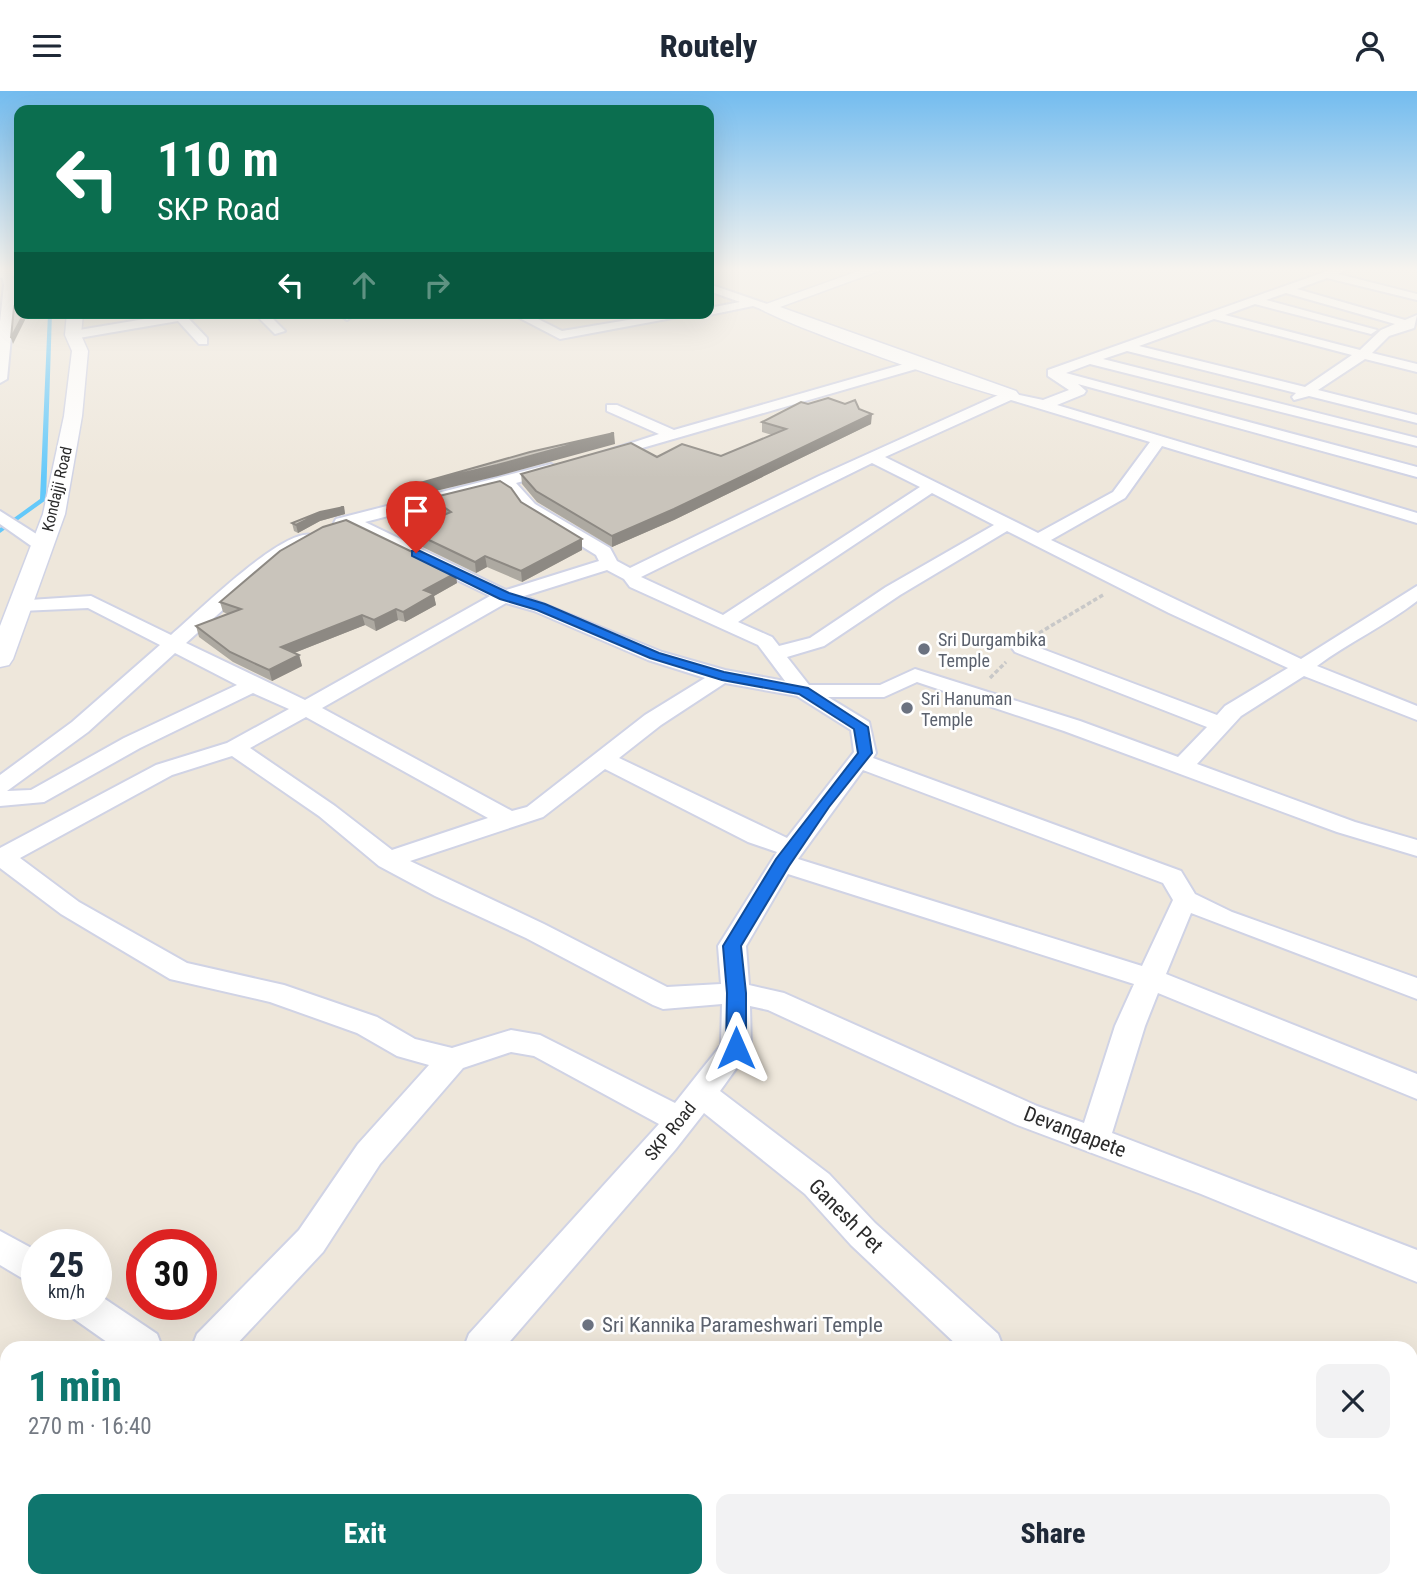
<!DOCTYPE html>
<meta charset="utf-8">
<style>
:root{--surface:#fff;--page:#f2f2f3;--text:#1f2937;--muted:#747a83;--accent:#0f766e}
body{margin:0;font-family:"Roboto Condensed",sans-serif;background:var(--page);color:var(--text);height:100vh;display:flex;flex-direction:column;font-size:26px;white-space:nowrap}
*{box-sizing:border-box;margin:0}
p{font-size:23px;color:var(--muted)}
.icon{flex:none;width:38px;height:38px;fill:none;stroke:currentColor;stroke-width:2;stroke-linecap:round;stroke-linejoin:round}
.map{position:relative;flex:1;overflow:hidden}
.panel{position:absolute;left:0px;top:1250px;width:1418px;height:247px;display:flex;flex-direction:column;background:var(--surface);border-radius:21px 21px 0 0;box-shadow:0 7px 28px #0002}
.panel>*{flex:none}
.banner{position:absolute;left:14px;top:14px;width:700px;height:214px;border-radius:14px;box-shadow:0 7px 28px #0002;background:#0b6e4f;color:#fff;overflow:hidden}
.speed{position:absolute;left:21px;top:1138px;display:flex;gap:14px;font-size:35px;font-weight:700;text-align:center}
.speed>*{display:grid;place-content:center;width:91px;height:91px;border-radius:50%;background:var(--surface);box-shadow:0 7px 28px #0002;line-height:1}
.speed small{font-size:18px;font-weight:400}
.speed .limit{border:10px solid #d22;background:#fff;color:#111}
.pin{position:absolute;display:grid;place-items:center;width:60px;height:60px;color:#fff;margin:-72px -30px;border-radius:50% 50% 50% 0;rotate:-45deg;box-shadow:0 0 7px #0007}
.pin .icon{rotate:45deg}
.me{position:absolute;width:77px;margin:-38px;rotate:0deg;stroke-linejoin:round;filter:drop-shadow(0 0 5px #0008)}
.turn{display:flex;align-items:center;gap:24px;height:147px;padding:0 28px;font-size:32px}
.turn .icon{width:91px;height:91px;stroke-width:2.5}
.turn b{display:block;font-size:49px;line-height:60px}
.lanes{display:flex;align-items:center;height:66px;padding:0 28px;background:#0003;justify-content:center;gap:35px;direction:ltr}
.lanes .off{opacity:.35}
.round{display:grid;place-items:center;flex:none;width:74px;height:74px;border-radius:14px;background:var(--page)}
.headline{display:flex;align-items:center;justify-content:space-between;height:119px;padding:0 28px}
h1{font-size:42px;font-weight:800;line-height:52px;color:var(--accent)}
.action{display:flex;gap:14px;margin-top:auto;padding:14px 28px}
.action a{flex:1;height:80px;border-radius:14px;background:var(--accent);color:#fff;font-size:28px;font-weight:800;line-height:80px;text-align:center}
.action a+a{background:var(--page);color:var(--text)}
header{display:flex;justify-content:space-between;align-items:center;height:91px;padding:0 28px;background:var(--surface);font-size:32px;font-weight:800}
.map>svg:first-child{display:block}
</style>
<header><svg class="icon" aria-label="menu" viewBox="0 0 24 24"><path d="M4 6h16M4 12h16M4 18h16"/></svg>Routely<svg class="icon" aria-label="person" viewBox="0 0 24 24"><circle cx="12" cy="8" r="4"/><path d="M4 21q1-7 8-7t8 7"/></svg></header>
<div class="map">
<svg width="1417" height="1495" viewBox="0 0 1417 1495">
<rect width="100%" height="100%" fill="#eee7db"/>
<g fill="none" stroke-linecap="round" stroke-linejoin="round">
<path fill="#64c9fa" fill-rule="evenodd" d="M48,222H52L46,409L0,442V437L40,408Z"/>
<defs>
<g id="minor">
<path d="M1,178L10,180L16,194L7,288L0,292V231L4,194Z"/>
<path d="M1333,178H1348L1338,183L1417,203V209L1327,187L1297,198L1405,229L1417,224L1414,237L1389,245L1372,262L1417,273V281L1365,268L1318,299L1417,324V332L1309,305L1294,309L1292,306L1296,302L1127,260L1103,268L1417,347V355L1090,273L1066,282L1417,376V386L1078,293L1086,300L1084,303L1057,314L1417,422V432L1162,355L1125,407L1051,449L1301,568L1417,495V510C1385,535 1349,551 1317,575L1417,615V629L1304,585L1241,625L1197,673L1355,731L1417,749V765L1337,741L1064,640L917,591L884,606H828L869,631L876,662L873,667L1181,780L1195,803L1232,821L1417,887V908L1191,822L1166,883L1417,983V1008L1158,902L1145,935L1112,1042L1417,1159V1191L1201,1103L1015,1033L768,919L750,915L751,957L720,1000L829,1083L875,1132L998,1243L1003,1256H959L851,1154L805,1103L704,1022L675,1059L505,1256H464L469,1243L659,1033L534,965L511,961L463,977L380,1073L323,1161L234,1256H192L197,1243L299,1139L358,1053L429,974L397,965L357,942L270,911L170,888L61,823L0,777V757L156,674L227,652L289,618L253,602L140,657L44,711L0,715V684L72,631L160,554L88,517L21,520L12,514L14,510L91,505L171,544C196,523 282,437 312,444L315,448L312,452L275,472L186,552L305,609L490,505L348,436H336L334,432L336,428L551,373L559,378L557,381L516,392L535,413L610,457L617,470L630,477L819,385L1005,301L1043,309L1069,299L1048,285V279ZM1286,202L1395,233L1381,239L1360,259L1225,224L1255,213L1371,243L1377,239L1266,209ZM1214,228L1352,264L1305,296L1139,255ZM1011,309L1150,351L1113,401L1038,442L885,366ZM872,372L920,396L723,524L641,486ZM501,396L514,405L523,419L596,464L599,470L506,499L365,431ZM932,402L994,434L886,496L810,547L779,555L772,546L738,531ZM1007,440L1169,522L1288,577L1225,615L1217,624L1029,553L1022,551L1012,557L1015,561L1207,636L1178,666L1080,630L915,578L880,594H809L787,566L824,555L900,504ZM607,479L624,488L630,496L758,554L785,590L725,579L662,561L524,505ZM506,512L534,520L648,569L705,587L645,624L527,716L512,720L322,617ZM175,562L237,594L124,647L31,699L7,700L88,641ZM725,592L797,605L851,639L854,661L787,747L619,667L661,634ZM306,626L488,727L392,759L335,715L250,657ZM232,665L319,725L379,775L435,805L526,847L653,914L663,918L722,913L721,954L675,1012L540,944L511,939L452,957L415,948L377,926L284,894L187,872L79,811L20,767L172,684ZM605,678L748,751L777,761L718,855L721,893L667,896L544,833L410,770L543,726ZM863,679L1163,792L1173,809L1142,875L798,768ZM788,783L1134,893L1115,935L1084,1032L1037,1015L784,902L749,894L746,855Z"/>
<path d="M709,193L770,214L772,216L766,220L753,215L709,224L705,222H709V217L740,211L709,200Z"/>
<path d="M181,222H210L189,228L207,247V253H199L178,230L73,248L67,244L73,240Z"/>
<path d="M254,222H267L285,240L275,243Z"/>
<path d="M337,222H351L353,225L347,229Z"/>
<path d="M510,222H526L562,240L670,222H699L560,248Z"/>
<path d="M918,269L925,273L923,276L611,366H601L598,363L659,343L607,320V314H617L674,339Z"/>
<path d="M0,420L49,451L52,455L49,459H37L0,433Z"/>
<path d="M0,1140L37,1160V1196L0,1174Z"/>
<path d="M96,1202L157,1243L162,1256H114L70,1225L65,1213H96Z"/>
<path d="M1410,1457L1417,1460V1495H1400L1394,1489H1410Z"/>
<path d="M253,1489H298L296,1495H251Z"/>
<path d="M992,1489H1035L1033,1495H990Z"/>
</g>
<g id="tertiary">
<path d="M19,178V184L0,187V179Z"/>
<path d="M864,178H884L780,216L1016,300L1019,304L1016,308C1001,311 771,229 758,216Z"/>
<path d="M67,222H83L81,244L88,260L82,325L65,423L13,568L9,574L0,576V535L43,423L64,325L72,260L65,244Z"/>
</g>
</defs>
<use href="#minor" stroke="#d0d3e5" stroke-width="4"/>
<use href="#tertiary" stroke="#d0d3e5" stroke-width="3"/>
<g stroke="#c8c8c8" stroke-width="3.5" stroke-dasharray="4.5 2.5" stroke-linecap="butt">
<path d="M1039,542L1103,504"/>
<path d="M990,587L1006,571"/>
</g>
<use href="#minor" fill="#fff" fill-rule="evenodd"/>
<use href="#tertiary" fill="#fff" fill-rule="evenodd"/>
</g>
<g fill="#ada9a1">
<path d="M808,313L859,318L871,333L674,429L612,456L537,411L522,393L521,383L657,366L721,365L772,344L762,341V331Z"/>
<path d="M431,407L521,411L582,459L522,491L487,476L476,482L410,450L408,439L443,424L433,417Z"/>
<path d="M344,416L345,423L320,430L298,442L294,440L292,432Z"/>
<path d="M457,492L434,505L436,514L405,531L398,529L376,540L365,534L294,562L299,564L302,575L272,590L233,571L199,546L196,535L228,523L223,521L220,511Z"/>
</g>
<g fill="#8d8983">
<path d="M23,224L25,229L13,253L11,247Z"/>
<path d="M872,323L871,333L674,429L612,456V445Z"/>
<path d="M614,342L615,353L498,385L415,405L413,394Z"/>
<path d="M344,416L345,423L320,430L298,442L296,434L318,423Z"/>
<path d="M582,448V459L522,491L521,480Z"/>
<path d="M485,465L487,476L476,482L475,471Z"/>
<path d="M456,482L457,492L434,505L436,514L405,531L403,521L424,499Z"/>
<path d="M396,518L398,529L376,540L374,529Z"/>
<path d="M362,524L365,534L284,566L281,556Z"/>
<path d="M299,564L302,575L272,590L269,579Z"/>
</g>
<g fill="#c9c4bb" stroke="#8d8983" stroke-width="2">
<path d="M14,216L19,220V222L23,224L11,247Z"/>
<path d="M828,307L845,313L855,309L859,318L872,323L674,418L612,445L536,400L521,383L631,352L657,366L682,353L721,365L786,338L762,331L801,311L808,313Z"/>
<path d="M614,342L497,374L413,394L530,361Z"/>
<path d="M500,390L511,397L521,411L582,448L521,480L485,465L475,471L408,439L451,421L431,407Z"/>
<path d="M344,416L318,423L296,434L292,432L320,421Z"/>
<path d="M346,429L456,482L424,499L434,503L403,521L396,518L374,529L362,524L281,556L299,564L269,579L230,561L196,535L241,518L220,511L280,460L323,436Z"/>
</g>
<linearGradient id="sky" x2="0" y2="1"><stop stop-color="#73bcef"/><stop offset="0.46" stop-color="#f7f4ef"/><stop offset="1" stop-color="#f7f4ef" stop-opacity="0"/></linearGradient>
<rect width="1417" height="387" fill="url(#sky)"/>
<path fill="#1a73e8" stroke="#114b97" stroke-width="2" d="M412,460H420L509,502L545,513L659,562L724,581L808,597L868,636L872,662L829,716L789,775L741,855L746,902V957L743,963L736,965L726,957L727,902L723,855L776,768L858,662L854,638L799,603L722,589L650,567L537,519L500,508L412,465Z"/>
<g fill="#6b7280" stroke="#fff" stroke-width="2.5">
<circle cx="924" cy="558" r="7"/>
<circle cx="907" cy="617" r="7"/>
<circle cx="588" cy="1234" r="7"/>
</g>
<g text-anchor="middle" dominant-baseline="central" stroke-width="5" stroke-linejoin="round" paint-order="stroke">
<g font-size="16" fill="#2a2a2a" stroke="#fff">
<text transform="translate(57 398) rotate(-77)">Kondajji Road</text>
</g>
<g font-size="18" fill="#5b616d" stroke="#fff" text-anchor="start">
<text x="938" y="548">Sri Durgambika<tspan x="938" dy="21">Temple</tspan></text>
<text x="921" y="607">Sri Hanuman<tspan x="921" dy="21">Temple</tspan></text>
</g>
<g font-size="18" fill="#2a2a2a" stroke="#fff">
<text transform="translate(670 1040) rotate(-51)">SKP Road</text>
</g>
<g font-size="21" fill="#2a2a2a" stroke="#fff">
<text transform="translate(1075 1041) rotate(21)">Devangapete</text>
<text transform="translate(846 1125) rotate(45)">Ganesh Pet</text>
</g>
<g font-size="21" fill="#5b616d" stroke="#fff" text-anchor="start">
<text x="602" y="1234">Sri Kannika Parameshwari Temple</text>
</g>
</g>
</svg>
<div class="speed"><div>25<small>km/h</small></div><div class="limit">30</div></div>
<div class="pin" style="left:416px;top:462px;background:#d93025"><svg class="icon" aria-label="arrive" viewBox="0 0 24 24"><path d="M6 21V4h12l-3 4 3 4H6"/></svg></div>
<svg class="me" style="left:736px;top:957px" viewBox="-20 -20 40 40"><path d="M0-17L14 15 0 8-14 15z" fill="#1a73e8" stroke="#fff" stroke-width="4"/></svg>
<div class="banner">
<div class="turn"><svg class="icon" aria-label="left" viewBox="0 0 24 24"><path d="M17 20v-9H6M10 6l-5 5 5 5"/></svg><div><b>110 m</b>SKP Road</div></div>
<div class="lanes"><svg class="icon" aria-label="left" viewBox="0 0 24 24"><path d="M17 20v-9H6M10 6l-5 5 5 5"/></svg><svg class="icon off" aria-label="ahead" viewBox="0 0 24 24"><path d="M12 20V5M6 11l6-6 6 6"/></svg><svg class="icon off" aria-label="right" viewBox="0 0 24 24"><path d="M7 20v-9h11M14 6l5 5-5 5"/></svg></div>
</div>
<section class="panel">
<div class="headline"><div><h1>1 min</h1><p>270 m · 16:40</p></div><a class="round"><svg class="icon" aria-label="close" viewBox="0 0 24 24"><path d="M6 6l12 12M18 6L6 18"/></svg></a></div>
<div class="action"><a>Exit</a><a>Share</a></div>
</section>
</div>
